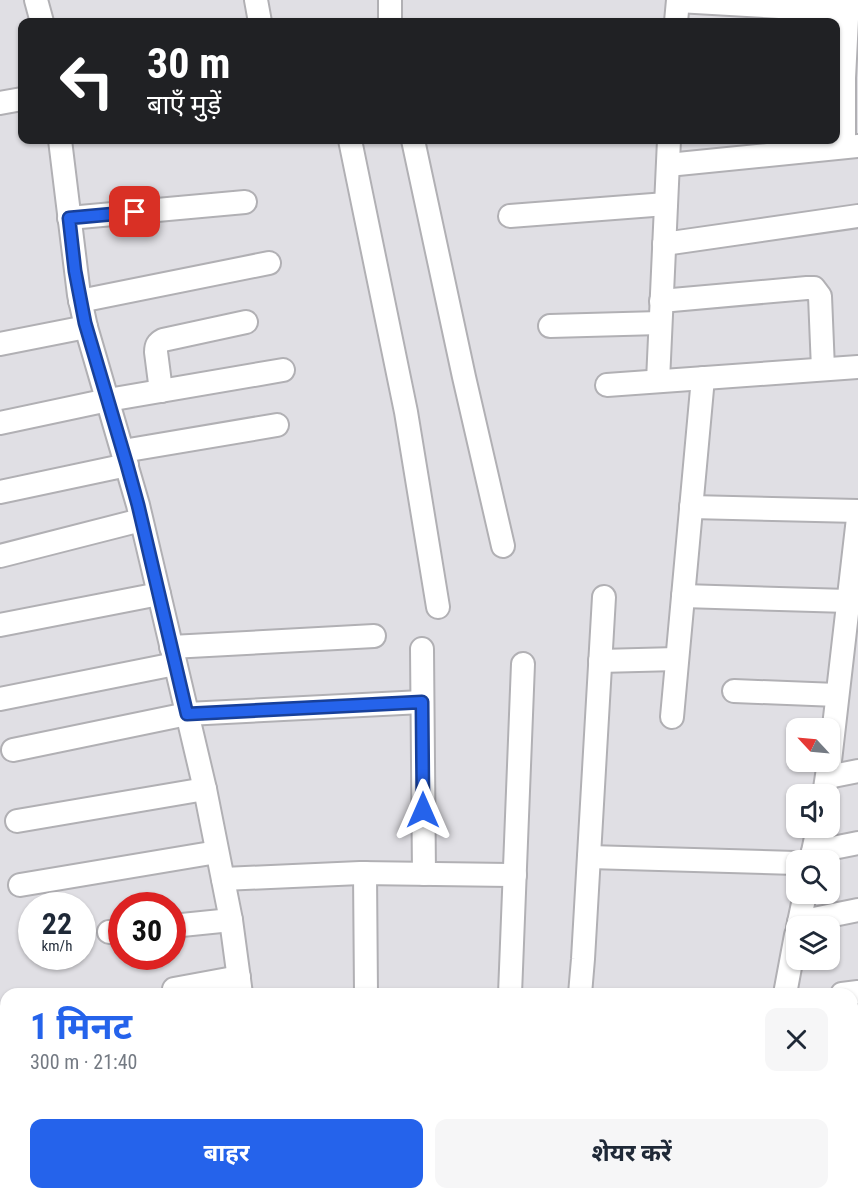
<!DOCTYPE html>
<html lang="hi">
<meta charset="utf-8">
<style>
:root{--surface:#fff;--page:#f6f6f7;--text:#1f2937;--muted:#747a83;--accent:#2563eb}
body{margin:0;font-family:"Roboto Condensed","Noto Sans Devanagari",sans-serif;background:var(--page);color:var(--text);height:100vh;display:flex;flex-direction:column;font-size:22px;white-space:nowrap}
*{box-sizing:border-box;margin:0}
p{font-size:20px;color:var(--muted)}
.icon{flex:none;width:33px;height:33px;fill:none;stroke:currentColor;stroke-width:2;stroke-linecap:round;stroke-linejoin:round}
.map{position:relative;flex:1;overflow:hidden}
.details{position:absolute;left:0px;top:988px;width:858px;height:212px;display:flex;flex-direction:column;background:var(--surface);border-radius:18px 18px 0 0;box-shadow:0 2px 4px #0004}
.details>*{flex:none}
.top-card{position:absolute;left:18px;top:18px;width:822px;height:126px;border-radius:12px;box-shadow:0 2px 4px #0004;background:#202124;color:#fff;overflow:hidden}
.needle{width:39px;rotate:296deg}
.tools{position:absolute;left:786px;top:718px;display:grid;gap:12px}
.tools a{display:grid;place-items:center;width:54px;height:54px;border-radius:12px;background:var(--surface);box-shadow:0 2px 4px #0004;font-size:30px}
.speed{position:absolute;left:18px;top:892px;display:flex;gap:12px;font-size:30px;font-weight:700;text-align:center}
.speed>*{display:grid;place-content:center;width:78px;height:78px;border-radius:50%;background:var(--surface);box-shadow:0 2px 4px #0004;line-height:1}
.speed small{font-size:15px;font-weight:400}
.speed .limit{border:9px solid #d22;background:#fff;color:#111}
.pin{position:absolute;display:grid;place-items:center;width:51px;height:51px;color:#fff;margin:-26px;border-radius:12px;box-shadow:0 3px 9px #0006}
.me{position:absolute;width:66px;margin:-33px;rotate:0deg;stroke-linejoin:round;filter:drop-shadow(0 0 4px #0008)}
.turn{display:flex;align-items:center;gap:21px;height:126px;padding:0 30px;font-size:27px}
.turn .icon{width:78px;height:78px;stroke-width:2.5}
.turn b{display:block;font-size:42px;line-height:51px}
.round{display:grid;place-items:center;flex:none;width:63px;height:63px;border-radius:12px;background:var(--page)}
.summary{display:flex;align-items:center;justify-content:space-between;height:102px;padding:0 30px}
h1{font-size:36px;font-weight:700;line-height:45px;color:var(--accent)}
.primary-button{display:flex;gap:12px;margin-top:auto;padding:12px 30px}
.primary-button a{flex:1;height:69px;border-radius:12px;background:var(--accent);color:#fff;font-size:24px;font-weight:700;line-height:69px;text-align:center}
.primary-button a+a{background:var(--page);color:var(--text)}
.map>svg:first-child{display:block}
</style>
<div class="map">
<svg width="858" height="1199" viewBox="0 0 858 1199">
<rect width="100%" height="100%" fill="#e0dfe4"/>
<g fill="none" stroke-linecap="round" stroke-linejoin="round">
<defs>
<g id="minor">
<path d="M36,0L42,22"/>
<path d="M256,0L260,22"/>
<path d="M390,0V22"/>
<path d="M678,1L847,11"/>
<path d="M676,22L678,0"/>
<path d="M0,103L22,99"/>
<path d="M60,140L79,295L86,327L138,505L205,789L231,920L241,994"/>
<path d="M350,140L406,412L438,607"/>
<path d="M413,140L464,377L503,546"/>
<path d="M844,147V78L848,0"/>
<path d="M668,165L858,146"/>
<path d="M510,216L666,204"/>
<path d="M69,218L245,202"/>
<path d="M664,244L858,216"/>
<path d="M80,301L269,263"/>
<path d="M661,301L807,288H814L820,296L823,369"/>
<path d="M550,326L660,323"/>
<path d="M0,344L86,327"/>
<path d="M658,381L669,140"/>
<path d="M607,385L858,367"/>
<path d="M161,391L156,352C156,346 157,343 163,340L246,322"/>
<path d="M0,423L108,400L283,370"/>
<path d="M123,451L277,425"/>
<path d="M0,492L127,465"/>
<path d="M691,507L858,511"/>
<path d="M0,556L141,520"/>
<path d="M683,596L848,601"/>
<path d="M0,625L159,594"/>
<path d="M171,647L374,636"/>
<path d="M422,649L424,874"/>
<path d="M600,661L677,659"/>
<path d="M734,691L837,695"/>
<path d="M0,699L175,664"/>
<path d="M672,717L703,378"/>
<path d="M13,750L187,714L422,702"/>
<path d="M830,761L858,518"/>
<path d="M828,777L858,771"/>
<path d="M824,795L829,762"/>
<path d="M17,821L205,789"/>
<path d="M813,852L858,843"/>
<path d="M589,857L796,863"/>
<path d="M811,861L818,828"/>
<path d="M365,873L366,994"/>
<path d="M223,879L360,873L515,875"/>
<path d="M20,885L217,852"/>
<path d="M799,922L858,910"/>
<path d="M172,926L231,920"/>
<path d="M798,927L805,894"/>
<path d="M109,932L122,931"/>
<path d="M174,989L239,977"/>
<path d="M510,994L523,664"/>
<path d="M580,994L583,959L604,597"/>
<path d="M785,994L796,935"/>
<path d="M842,994L858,992"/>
<path d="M852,1061L858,1062"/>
<path d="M852,1120L858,1121"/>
<path d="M851,1194L858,1196"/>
<path d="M560,1199V1194"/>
<path d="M737,1199L739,1194"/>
</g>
</defs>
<use href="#minor" stroke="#b1b0b4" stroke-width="26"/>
<use href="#minor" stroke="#fff" stroke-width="22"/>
</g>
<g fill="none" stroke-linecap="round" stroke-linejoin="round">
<defs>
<path id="route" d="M135,212L69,218L75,271L85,323L127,465L138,505L187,714L422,702L423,810"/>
</defs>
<use href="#route" stroke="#184099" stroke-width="15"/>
<use href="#route" stroke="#2563eb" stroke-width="10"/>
</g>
</svg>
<div class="tools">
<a><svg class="needle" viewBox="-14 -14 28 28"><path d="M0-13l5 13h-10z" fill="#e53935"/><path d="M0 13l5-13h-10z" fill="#747a83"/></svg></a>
<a><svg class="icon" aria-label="sound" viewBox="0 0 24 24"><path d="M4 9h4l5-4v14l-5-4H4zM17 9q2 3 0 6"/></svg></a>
<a><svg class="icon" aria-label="search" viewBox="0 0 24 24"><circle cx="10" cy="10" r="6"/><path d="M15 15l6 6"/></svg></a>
<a><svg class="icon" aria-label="layers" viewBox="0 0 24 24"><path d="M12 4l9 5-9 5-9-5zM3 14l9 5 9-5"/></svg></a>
</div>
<div class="speed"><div>22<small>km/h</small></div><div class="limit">30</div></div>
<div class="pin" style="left:135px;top:212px;background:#d93025"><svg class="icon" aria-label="arrive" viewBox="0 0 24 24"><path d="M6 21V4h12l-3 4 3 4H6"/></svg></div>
<svg class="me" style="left:423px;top:810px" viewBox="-20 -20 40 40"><path d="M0-17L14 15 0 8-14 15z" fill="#2563eb" stroke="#fff" stroke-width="4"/></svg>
<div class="top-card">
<div class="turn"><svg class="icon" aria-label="left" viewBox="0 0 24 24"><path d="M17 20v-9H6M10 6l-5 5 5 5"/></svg><div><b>30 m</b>बाएँ मुड़ें</div></div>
</div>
<section class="details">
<div class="summary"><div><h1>1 मिनट</h1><p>300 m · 21:40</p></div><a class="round"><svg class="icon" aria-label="close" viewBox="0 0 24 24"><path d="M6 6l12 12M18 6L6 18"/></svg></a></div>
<div class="primary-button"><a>बाहर</a><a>शेयर करें</a></div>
</section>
</div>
